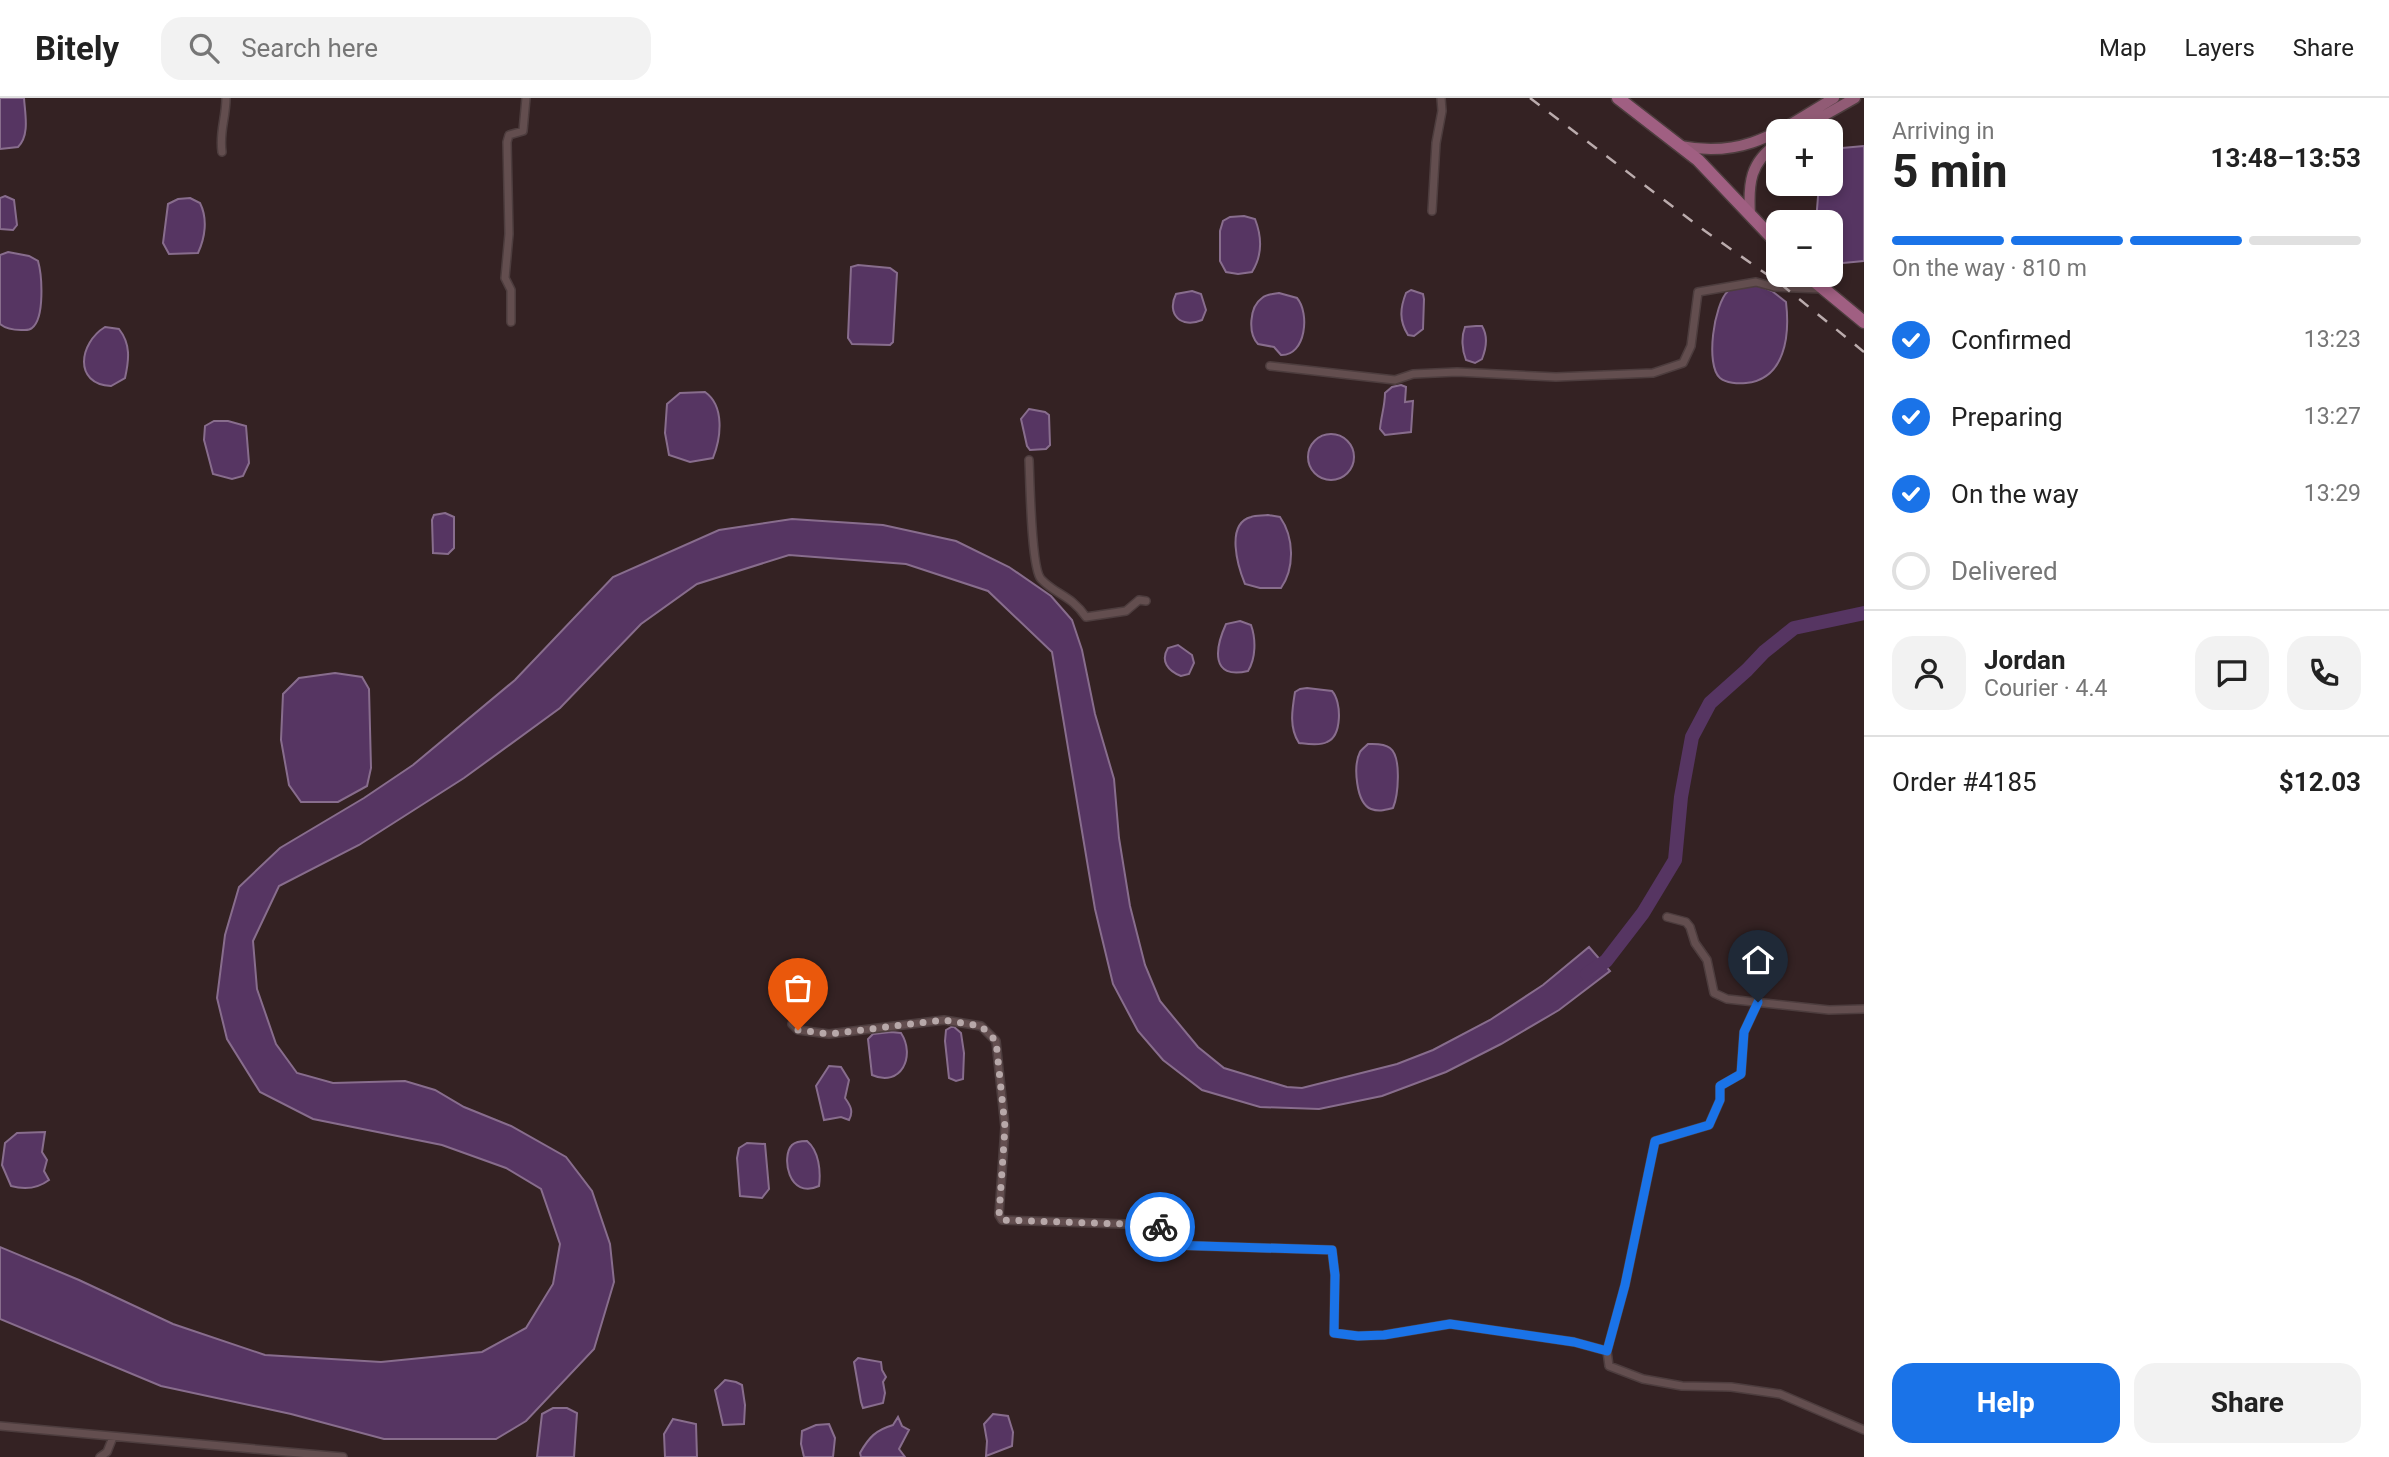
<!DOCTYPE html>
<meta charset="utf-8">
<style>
:root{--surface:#fff;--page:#f2f2f2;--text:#222;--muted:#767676;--line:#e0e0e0;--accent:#1a73e8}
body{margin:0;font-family:Roboto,sans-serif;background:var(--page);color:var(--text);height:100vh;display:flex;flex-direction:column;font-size:26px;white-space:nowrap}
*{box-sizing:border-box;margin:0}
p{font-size:23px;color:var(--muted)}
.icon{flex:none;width:38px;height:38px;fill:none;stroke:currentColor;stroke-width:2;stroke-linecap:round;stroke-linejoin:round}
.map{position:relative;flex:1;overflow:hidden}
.panel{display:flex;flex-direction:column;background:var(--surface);width:525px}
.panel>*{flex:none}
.tools{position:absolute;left:1766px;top:21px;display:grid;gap:14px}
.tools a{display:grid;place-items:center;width:77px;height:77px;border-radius:14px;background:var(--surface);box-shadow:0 4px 10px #0003;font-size:35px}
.pin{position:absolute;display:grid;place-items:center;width:60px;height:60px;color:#fff;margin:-72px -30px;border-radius:50% 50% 50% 0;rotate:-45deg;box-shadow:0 0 7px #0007}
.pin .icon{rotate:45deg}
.courier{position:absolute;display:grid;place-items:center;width:70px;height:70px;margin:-35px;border:5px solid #1a73e8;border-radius:50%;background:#fff;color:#222;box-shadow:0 2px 9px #0007}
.summary em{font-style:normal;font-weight:700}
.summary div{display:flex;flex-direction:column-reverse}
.summary{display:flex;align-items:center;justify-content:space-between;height:119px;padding:0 28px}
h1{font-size:46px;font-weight:700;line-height:52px}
.bar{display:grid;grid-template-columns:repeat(4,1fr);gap:10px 7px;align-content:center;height:84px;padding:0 28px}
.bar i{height:9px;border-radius:5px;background:var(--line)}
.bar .selected{background:var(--accent)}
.bar p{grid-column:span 4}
.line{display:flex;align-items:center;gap:18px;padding:0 28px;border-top:2px solid var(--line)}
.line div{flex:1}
.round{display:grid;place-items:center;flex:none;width:74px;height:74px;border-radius:21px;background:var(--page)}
ol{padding:0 28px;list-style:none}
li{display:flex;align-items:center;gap:21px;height:77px}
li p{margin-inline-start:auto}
li .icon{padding:7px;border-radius:50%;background:var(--accent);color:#fff;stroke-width:4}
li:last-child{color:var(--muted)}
li i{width:38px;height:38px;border:4px solid var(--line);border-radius:50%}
.button{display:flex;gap:14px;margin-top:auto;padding:14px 28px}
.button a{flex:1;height:80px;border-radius:21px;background:var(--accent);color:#fff;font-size:28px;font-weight:700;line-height:80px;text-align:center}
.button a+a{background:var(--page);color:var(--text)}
header{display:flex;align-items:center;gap:42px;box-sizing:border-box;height:98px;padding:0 35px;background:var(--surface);border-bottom:2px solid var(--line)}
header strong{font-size:33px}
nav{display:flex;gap:38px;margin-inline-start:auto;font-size:24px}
.search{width:490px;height:63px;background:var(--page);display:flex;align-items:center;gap:18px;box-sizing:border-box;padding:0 24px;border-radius:21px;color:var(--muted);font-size:26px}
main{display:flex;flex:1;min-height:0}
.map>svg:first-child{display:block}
</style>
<header>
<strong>Bitely</strong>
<div class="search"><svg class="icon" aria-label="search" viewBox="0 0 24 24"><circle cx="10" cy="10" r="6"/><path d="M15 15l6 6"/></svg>Search here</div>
<nav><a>Map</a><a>Layers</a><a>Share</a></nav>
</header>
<main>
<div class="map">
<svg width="1864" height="1359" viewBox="0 0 1864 1359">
<rect width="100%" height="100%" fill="#342223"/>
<!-- water -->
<path fill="#563562" stroke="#886d8d" stroke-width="2" d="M 0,0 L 24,0 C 25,16 30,37 18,49 L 0,51 Z
M 1864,48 L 1864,163 L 1843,165 L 1831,162 L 1830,124 L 1816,124 L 1819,86 L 1830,86 L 1831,55 L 1842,50 Z
M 5,98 L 14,102 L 17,127 L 13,132 L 0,131 L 0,100 Z
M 190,100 L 200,105 C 208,121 205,140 198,155 L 169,156 L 163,145 L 168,106 L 178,101 Z
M 1244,118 L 1255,121 C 1262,139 1262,158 1252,174 L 1238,176 L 1226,174 L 1220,163 L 1220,133 L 1223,123 L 1230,119 Z
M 8,154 L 29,158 L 38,163 C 42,177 45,220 32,230 C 29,233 25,232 21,232 C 12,232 6,231 0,226 L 0,157 Z
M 858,167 L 890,170 L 897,175 L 893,244 L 890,247 L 852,246 L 848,240 L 851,169 Z
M 1753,185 L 1772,193 L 1786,204 C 1790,238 1785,281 1746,285 C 1738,286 1726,285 1720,280 C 1705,267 1714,206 1728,193 C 1735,186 1744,187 1753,185 Z
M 1411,192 L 1423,196 L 1424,201 L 1423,231 L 1414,238 L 1408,237 C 1399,223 1400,210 1406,195 Z
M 1192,193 L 1201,196 L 1206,212 L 1202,222 C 1181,231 1166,216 1176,196 Z
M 1279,195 L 1297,200 C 1310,215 1306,258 1281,257 L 1274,249 L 1258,246 C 1248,236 1249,209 1262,200 C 1267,196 1273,196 1279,195 Z
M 1476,228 L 1482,228 C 1488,238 1486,251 1482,261 L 1475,265 L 1466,262 C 1462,252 1461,239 1465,229 Z
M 105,229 L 119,231 C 131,246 129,262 125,280 L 111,288 C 73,286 79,245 105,229 Z
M 1401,287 L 1406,289 L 1405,304 L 1413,303 L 1411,334 L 1385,337 L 1380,331 C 1381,318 1385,308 1385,295 L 1392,289 Z
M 705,294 C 725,308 721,340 713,360 L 690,364 L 669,357 L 665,335 L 667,306 L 680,295 Z
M 1029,311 L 1045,314 L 1049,317 L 1050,347 L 1046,351 L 1030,352 L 1027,348 L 1021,321 Z
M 214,323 L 228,323 L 246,328 L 249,365 L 243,378 L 232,381 L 213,376 L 204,342 L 205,328 Z
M1308 359a23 23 0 1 1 46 0a23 23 0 1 1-46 0Z
M 445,415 L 454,419 L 454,450 L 448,456 L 433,455 L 432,422 L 434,417 Z
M 1268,417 L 1280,419 C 1294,439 1295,470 1281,490 L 1260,490 L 1245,486 C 1238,469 1225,426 1251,419 C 1256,417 1263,418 1268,417 Z
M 792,421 L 883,427 L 956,443 L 1009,469 L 1051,498 L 1072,522 L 1082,552 L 1095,616 L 1114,681 L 1119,740 L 1130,808 L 1145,867 L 1160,903 L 1198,949 L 1224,970 L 1287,989 L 1302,990 L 1397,966 L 1433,952 L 1490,922 L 1543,887 L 1589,849 L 1610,873 L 1559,912 L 1501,946 L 1446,974 L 1382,998 L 1319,1011 L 1260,1009 L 1202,992 L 1163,962 L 1138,933 L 1113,886 L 1095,811 L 1052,554 L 988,493 L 906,466 L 789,457 L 697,486 L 641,526 L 560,610 L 464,680 L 359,747 L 279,788 L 253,843 L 257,891 L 276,946 L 297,975 L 333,985 L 405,983 L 435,992 L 464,1009 L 511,1028 L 566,1059 L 592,1093 L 610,1146 L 614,1184 L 594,1251 L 526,1323 L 496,1341 L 384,1341 L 291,1316 L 161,1288 L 0,1221 L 0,1149 L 79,1182 L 173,1226 L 265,1257 L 381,1264 L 482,1254 L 526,1230 L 553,1186 L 560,1146 L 541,1091 L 506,1070 L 442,1047 L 313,1021 L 260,994 L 227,941 L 217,900 L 225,837 L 239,789 L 280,750 L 364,700 L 413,667 L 515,582 L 613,479 L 719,432 Z
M 1240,523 L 1251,527 C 1256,541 1256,560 1248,573 C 1210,582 1215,550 1226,526 Z
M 1178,547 L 1192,557 L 1194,565 L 1189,576 L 1181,578 C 1168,573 1160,563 1168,550 Z
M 335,575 L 362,579 L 369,591 L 371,670 L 367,688 L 338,704 L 301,704 L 289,687 L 281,642 L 283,596 L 299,580 Z
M 1307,590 L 1332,593 C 1342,604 1342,638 1327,644 C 1320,648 1308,646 1299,645 C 1289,630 1292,612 1295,594 L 1300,591 Z
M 1368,646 C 1374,646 1384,645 1390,650 C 1402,659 1398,698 1393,710 C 1385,712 1379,714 1371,711 C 1356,705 1353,668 1360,654 C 1361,652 1366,648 1368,646 Z
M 953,928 L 961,935 L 964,955 L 963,981 L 956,983 L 949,980 L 945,943 L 946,932 Z
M 891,934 L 901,935 C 916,958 901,990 872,977 L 868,941 L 873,936 Z
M 829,968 L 841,969 L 849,982 L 845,1000 C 850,1007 854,1013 849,1022 L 841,1019 L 824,1022 L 816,988 Z
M 45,1034 L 42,1054 L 47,1062 L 44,1073 L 49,1082 C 37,1091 25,1092 11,1088 L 2,1067 L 5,1045 L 17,1035 Z
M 807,1043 C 819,1053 821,1073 819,1088 C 788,1102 781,1058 792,1047 C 796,1043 802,1043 807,1043 Z
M 747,1045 L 765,1046 L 769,1091 L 762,1100 L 740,1098 L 737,1060 L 739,1050 Z
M 858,1260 L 881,1264 L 882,1272 L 886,1279 L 883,1284 L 885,1295 L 883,1305 L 863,1310 L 861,1304 L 854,1264 Z
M 725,1282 L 736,1284 L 742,1287 L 745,1307 L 744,1326 L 723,1327 L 715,1292 Z
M 553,1310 L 567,1310 L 577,1315 L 574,1359 L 537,1359 L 542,1316 Z
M 993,1316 L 1008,1318 L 1013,1334 L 1012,1348 L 986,1358 L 987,1343 L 984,1326 Z
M 898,1319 L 902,1328 L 909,1332 L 899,1351 L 905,1359 L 861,1359 L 860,1355 C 869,1339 876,1332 893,1327 Z
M 673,1321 L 696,1326 L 697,1359 L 665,1359 L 664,1336 Z
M 829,1326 L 835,1340 L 833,1359 L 804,1359 L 801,1346 L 802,1333 L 816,1327 Z"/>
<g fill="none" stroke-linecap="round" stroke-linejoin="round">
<!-- river -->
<path stroke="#563562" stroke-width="14" d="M 1587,876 L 1606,863 L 1643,815 L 1675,762 L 1681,699 L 1692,639 L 1710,605 L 1747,572 L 1764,554 L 1794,530 L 1864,515"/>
<!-- minor casing -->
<g stroke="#4d3d3e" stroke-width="10">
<path id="minor" d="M 222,54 C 219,34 226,20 226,0
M 1432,113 L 1436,45 L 1442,13 L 1441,0
M 511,224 L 511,192 L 505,180 L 509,136 L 507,44 L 509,37 L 523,33 L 526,0
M 1270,268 L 1395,282 L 1413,276 L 1457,274 L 1556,279 L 1653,275 L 1683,265 L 1691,248 L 1698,194 L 1756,184 L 1774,189 L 1821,191
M 1029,362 C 1030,381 1031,470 1041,481 C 1056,497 1071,497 1086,519 L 1126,513 L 1139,502 L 1146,503
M 1667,819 L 1686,824 L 1690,829 L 1695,845 L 1707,862 L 1714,895 L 1727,901 L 1829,912 L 1864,911
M 1758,904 L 1744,934 L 1741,976 L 1720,988 L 1720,1002 L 1709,1027 L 1655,1043 L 1625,1187 L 1607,1253 L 1609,1268 L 1643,1281 L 1682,1288 L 1731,1289 L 1780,1296 L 1864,1332
M 792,926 L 798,932 L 829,936 L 944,922 L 981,928 L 996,943 L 1005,1029 L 999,1117 L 1002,1122 L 1155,1127 L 1164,1130 L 1170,1147 L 1332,1152 L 1335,1177 L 1334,1235 L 1358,1238 L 1384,1237 L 1450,1226 L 1574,1244 L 1607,1253
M 0,1328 L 343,1359
M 100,1359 L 107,1354 L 113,1339"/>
</g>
<!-- primary casing -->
<g stroke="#4d3d3e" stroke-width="13">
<path id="primary" d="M 1797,33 L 1855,0
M 1680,48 C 1747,61 1780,32 1834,0
M 1750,117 C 1748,85 1750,64 1778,45"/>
</g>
<!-- trunk casing -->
<g stroke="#4d3d3e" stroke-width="15">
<path id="trunk" d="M 1618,0 L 1698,62 L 1778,146
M 1807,177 L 1864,224"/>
</g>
<!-- minor -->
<use href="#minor" stroke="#634e4f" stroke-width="7"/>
<!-- primary -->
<use href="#primary" stroke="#915b75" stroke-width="10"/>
<!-- trunk -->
<use href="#trunk" stroke="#a05f82" stroke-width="12"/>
<!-- rail -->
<path stroke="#bbacad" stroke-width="2.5" stroke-dasharray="12 12" stroke-linecap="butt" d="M 1530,0 L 1705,133 L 1782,187 L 1864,254"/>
</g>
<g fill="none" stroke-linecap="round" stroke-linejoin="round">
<!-- done -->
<path stroke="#b7a8a9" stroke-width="7" stroke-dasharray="0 12.6" d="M 798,932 L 829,936 L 944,922 L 981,928 L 996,943 L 1005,1029 L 999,1117 L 1002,1122 L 1154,1127 L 1160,1129"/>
<!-- route -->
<path stroke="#1a73e8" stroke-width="9" d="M 1160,1129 L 1164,1130 L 1170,1147 L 1332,1152 L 1335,1177 L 1334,1235 L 1358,1238 L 1384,1237 L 1450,1226 L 1574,1244 L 1607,1253 L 1625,1187 L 1655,1043 L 1709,1027 L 1720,1002 L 1720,988 L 1741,976 L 1744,934 L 1758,904"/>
</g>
</svg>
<div class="tools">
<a>+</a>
<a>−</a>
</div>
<div class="pin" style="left:798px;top:932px;background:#ea580c"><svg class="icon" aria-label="bag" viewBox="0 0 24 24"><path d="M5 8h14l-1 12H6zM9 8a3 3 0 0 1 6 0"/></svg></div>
<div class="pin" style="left:1758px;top:904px;background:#1f2937"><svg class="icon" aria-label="home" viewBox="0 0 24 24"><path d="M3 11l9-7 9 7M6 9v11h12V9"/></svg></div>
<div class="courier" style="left:1160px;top:1129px"><svg class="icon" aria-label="bike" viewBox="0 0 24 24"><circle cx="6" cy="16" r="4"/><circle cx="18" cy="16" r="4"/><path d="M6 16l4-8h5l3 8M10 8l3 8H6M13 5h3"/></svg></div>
</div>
<section class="panel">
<div class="summary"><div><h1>5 min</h1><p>Arriving in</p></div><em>13:48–13:53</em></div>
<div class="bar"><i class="selected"></i><i class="selected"></i><i class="selected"></i><i></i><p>On the way · 810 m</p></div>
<ol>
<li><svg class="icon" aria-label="check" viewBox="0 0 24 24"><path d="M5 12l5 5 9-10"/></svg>Confirmed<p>13:23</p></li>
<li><svg class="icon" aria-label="check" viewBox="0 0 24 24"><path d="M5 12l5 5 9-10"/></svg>Preparing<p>13:27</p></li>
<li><svg class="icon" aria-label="check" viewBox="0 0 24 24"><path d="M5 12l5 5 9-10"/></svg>On the way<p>13:29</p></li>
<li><i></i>Delivered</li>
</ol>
<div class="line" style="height:126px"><a class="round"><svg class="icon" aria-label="person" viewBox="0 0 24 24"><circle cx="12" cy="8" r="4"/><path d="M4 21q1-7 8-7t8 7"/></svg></a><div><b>Jordan</b><p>Courier · 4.4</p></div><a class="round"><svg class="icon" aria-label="chat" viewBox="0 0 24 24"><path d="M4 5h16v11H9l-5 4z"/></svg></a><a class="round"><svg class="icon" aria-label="phone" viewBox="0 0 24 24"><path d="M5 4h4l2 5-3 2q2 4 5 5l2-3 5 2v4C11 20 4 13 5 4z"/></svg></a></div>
<div class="line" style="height:91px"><div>Order #4185</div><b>$12.03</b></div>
<div class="button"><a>Help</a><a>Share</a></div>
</section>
</main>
